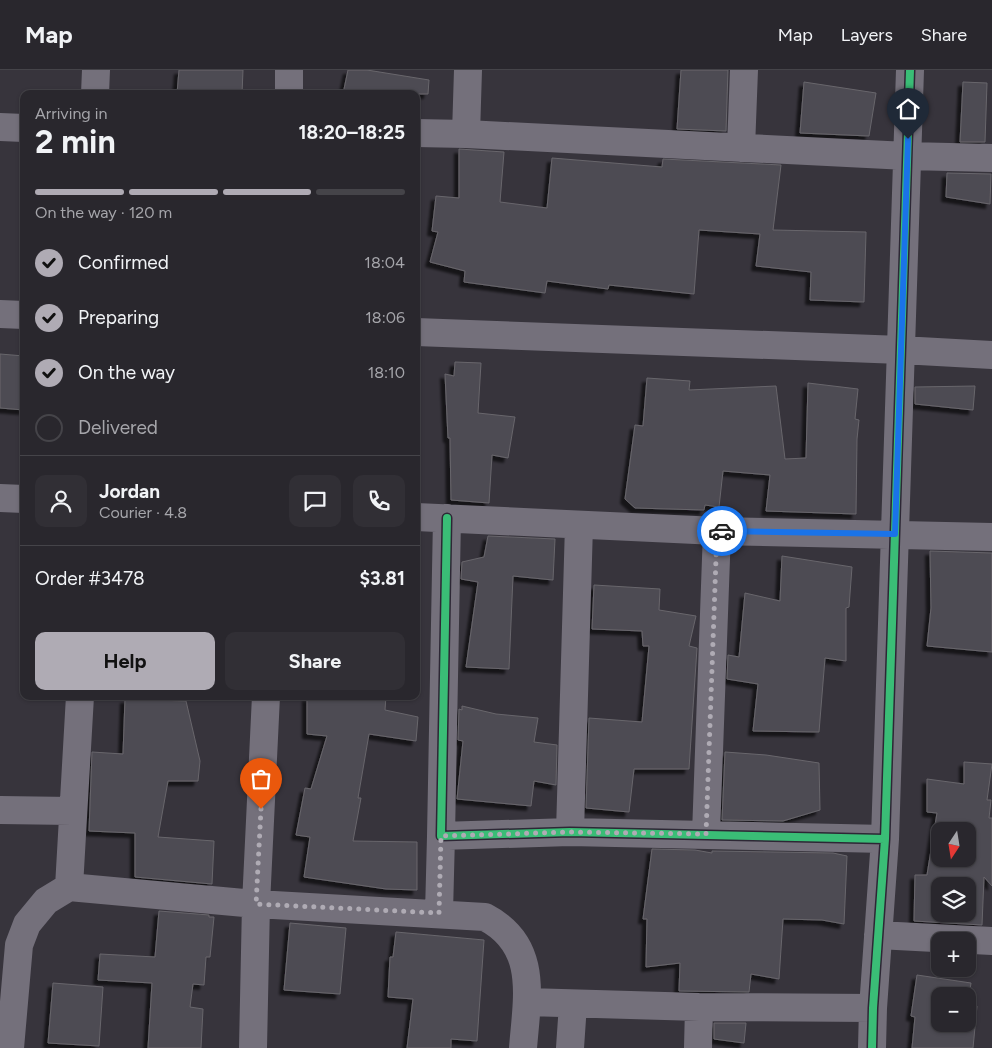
<!DOCTYPE html>
<meta charset="utf-8">
<style>
:root{--surface:#29272d;--page:#312f35;--text:#f1f3f6;--muted:#a5a5aa;--line:#454449;--accent:#afabb4}
body{margin:0;font-family:Figtree,sans-serif;background:var(--page);color:var(--text);height:100vh;display:flex;flex-direction:column;font-size:19px;white-space:nowrap}
*{box-sizing:border-box;margin:0}
p{font-size:16px;color:var(--muted)}
.icon{flex:none;width:28px;height:28px;fill:none;stroke:currentColor;stroke-width:2;stroke-linecap:round;stroke-linejoin:round}
.map{position:relative;flex:1;overflow:hidden}
.details{position:absolute;left:20px;top:20px;width:400px;height:610px;display:flex;flex-direction:column;background:var(--surface);border-radius:10px;box-shadow:0 1px 4px #0004,0 0 0 1px var(--line)}
.details>*{flex:none}
.needle{width:32px;rotate:192deg}
.controls{position:absolute;left:931px;top:752px;display:grid;gap:10px}
.controls a{display:grid;place-items:center;width:45px;height:45px;border-radius:10px;background:var(--surface);box-shadow:0 1px 4px #0004,0 0 0 1px var(--line);font-size:25px}
.pin{position:absolute;display:grid;place-items:center;width:42px;height:42px;color:#fff;margin:-51px -21px;border-radius:50% 50% 50% 0;rotate:-45deg;box-shadow:0 0 5px #0007}
.pin .icon{rotate:45deg}
.courier{position:absolute;display:grid;place-items:center;width:50px;height:50px;margin:-25px;border:4px solid #1a73e8;border-radius:50%;background:#fff;color:#222;box-shadow:0 1px 6px #0007}
.head em{font-style:normal;font-weight:700}
.head div{display:flex;flex-direction:column-reverse}
.head{display:flex;align-items:center;justify-content:space-between;height:85px;padding:0 15px}
h1{font-size:32px;font-weight:700;line-height:38px}
.bar{display:grid;grid-template-columns:repeat(4,1fr);gap:8px 5px;align-content:center;height:60px;padding:0 15px}
.bar i{height:6px;border-radius:4px;background:var(--line)}
.bar .current{background:var(--accent)}
.bar p{grid-column:span 4}
.line{display:flex;align-items:center;gap:12px;padding:0 15px;border-top:1px solid var(--line)}
.line div{flex:1}
.round{display:grid;place-items:center;flex:none;width:52px;height:52px;border-radius:10px;background:var(--page)}
ol{padding:0 15px;list-style:none}
li{display:flex;align-items:center;gap:15px;height:55px}
li p{margin-inline-start:auto}
li .icon{padding:5px;border-radius:50%;background:var(--accent);color:#111;stroke-width:4}
li:last-child{color:var(--muted)}
li i{width:28px;height:28px;border:2px solid var(--line);border-radius:50%}
.action{display:flex;gap:10px;margin-top:auto;padding:10px 15px}
.action a{flex:1;height:58px;border-radius:10px;background:var(--accent);color:#111;font-size:20px;font-weight:700;line-height:58px;text-align:center}
.action a+a{background:var(--page);color:var(--text)}
header{display:flex;align-items:center;gap:30px;box-sizing:border-box;height:70px;padding:0 25px;background:var(--surface);border-bottom:1px solid var(--line)}
header strong{font-size:24px}
nav{display:flex;gap:28px;margin-inline-start:auto;font-size:18px}
.map>svg:first-child{display:block}
</style>
<header>
<strong>Map</strong>
<nav><a>Map</a><a>Layers</a><a>Share</a></nav>
</header>
<div class="map">
<svg width="992" height="978" viewBox="0 0 992 978">
<defs>
<filter id="shadow"><feDropShadow dx="-4.5" dy="4.5" stdDeviation="1" flood-color="#0009"/></filter>
</defs>
<rect width="100%" height="100%" fill="#37343c"/>
<!-- building -->
<path fill="#4e4b52" stroke="#68666c" fill-rule="evenodd" filter="url(#shadow)" d="M 179,0 L 243,0 L 242,24 L 177,24 Z
M 348,0 L 367,0 L 429,10 L 428,24 L 343,24 Z
M 681,0 L 728,0 L 726,61 L 677,59 Z
M 804,12 L 876,23 L 869,66 L 800,63 Z
M 963,12 L 987,13 L 985,72 L 960,72 Z
M 459,79 L 504,82 L 500,132 L 547,138 L 552,88 L 662,97 L 663,89 L 781,95 L 773,160 L 866,162 L 864,232 L 810,230 L 811,202 L 756,196 L 760,164 L 699,160 L 694,224 L 609,215 L 608,219 L 547,211 L 545,223 L 464,212 L 465,201 L 430,192 L 438,162 L 432,161 L 436,126 L 459,128 Z
M 947,103 L 991,104 L 990,134 L 946,127 Z
M 0,284 L 24,286 L 24,340 L 0,338 Z
M 455,292 L 481,293 L 478,343 L 515,347 L 508,388 L 492,385 L 489,433 L 451,430 L 450,368 L 448,368 L 445,304 L 454,306 Z
M 647,308 L 690,311 L 689,320 L 776,316 L 785,389 L 806,388 L 808,313 L 858,319 L 855,349 L 859,350 L 857,369 L 856,444 L 766,441 L 770,405 L 723,401 L 719,437 L 705,435 L 704,440 L 635,438 L 625,429 L 635,355 L 643,356 Z
M 975,316 L 973,340 L 915,334 L 915,317 Z
M 488,466 L 555,469 L 553,510 L 513,506 L 509,599 L 466,597 L 478,512 L 461,509 L 462,492 L 484,487 Z
M 930,481 L 992,483 L 992,582 L 927,576 L 931,538 Z
M 782,486 L 852,497 L 849,537 L 846,538 L 846,591 L 825,588 L 819,662 L 753,661 L 758,614 L 727,609 L 728,585 L 739,587 L 745,523 L 780,531 Z
M 594,515 L 660,519 L 659,540 L 696,546 L 689,576 L 697,578 L 689,699 L 634,699 L 629,742 L 586,738 L 589,648 L 642,652 L 649,576 L 643,576 L 642,561 L 592,559 Z
M 336,626 L 386,626 L 385,640 L 418,647 L 416,671 L 369,664 L 358,728 L 361,728 L 353,771 L 417,772 L 417,820 L 386,819 L 304,807 L 310,767 L 296,765 L 305,718 L 311,719 L 327,666 L 307,664 L 307,627 L 336,630 Z
M 125,629 L 186,631 L 200,691 L 198,711 L 168,711 L 158,767 L 214,771 L 212,814 L 135,807 L 135,763 L 89,761 L 92,682 L 123,684 Z
M 462,636 L 496,644 L 538,648 L 534,672 L 557,675 L 556,715 L 534,711 L 531,736 L 457,729 L 463,671 L 458,670 L 459,639 L 462,640 Z
M 725,682 L 766,685 L 819,693 L 820,740 L 783,751 L 722,750 Z
M 964,692 L 992,694 L 987,730 L 991,730 L 989,748 L 992,748 L 992,816 L 984,807 L 982,855 L 914,851 L 915,805 L 927,805 L 937,743 L 927,742 L 927,709 L 964,714 ZM 940,761 L 968,761 L 968,789 L 940,789 ZM 940,816 L 968,816 L 968,844 L 940,844 Z
M 652,779 L 695,780 L 712,783 L 712,781 L 833,783 L 847,786 L 844,854 L 822,850 L 783,849 L 779,909 L 751,904 L 749,922 L 679,921 L 680,893 L 646,897 L 647,849 L 643,849 Z
M 159,841 L 209,845 L 209,847 L 214,847 L 210,887 L 206,887 L 204,915 L 193,914 L 190,937 L 203,939 L 201,978 L 148,978 L 152,913 L 98,910 L 100,884 L 155,887 Z
M 290,853 L 346,858 L 340,924 L 284,920 Z
M 396,862 L 484,870 L 477,971 L 451,969 L 451,978 L 407,978 L 413,929 L 388,927 L 390,887 L 393,887 Z
M 917,905 L 971,913 L 968,934 L 977,936 L 973,978 L 912,978 L 915,947 L 911,946 ZM 940,926 L 968,926 L 968,954 L 940,954 Z
M 53,913 L 103,917 L 99,976 L 48,973 Z
M 714,953 L 746,953 L 744,973 L 714,969 Z"/>
<g fill="none" stroke-linecap="round" stroke-linejoin="round">
<!-- minor -->
<path stroke="#74707b" stroke-width="28" d="M 95,24 L 96,0
M 289,24 L 289,0
M 0,57 L 24,58
M 416,63 L 466,64 L 907,86 L 992,88
M 466,64 L 468,0
M 741,78 L 744,0
M 0,244 L 24,245
M 416,262 L 901,280 L 992,285
M 0,428 L 24,429
M 416,447 L 717,461 L 992,467
M 447,448 L 441,766 L 570,762 L 885,769
M 80,626 L 69,817 L 256,834 L 485,847 C 539,875 527,927 523,978
M 0,740 L 72,741
M 570,762 L 579,455
M 706,764 L 717,461
M 439,843 L 441,766
M 878,865 L 992,871
M 527,932 L 699,937 L 873,938
M 10,978 L 19,875 L 27,854 L 46,831 L 69,817
M 253,978 L 256,834 L 266,626
M 570,978 L 573,934
M 698,978 L 699,937
M 872,978 L 873,938 L 885,769 L 910,0"/>
<!-- cycleway casing -->
<g stroke="#2d2735" stroke-width="11">
<path id="cycleway" d="M 447,448 L 441,766 L 570,762 L 885,769
M 872,978 L 873,938 L 885,769 L 910,0"/>
</g>
<!-- cycleway -->
<use href="#cycleway" stroke="#3abd76" stroke-width="8"/>
</g>
<g fill="none" stroke-linecap="round" stroke-linejoin="round">
<!-- done -->
<path stroke="#afabb4" stroke-width="5" stroke-dasharray="0 9" d="M 261,739 L 256,834 L 439,843 L 441,766 L 570,762 L 706,764 L 717,461 L 722,461"/>
<!-- route -->
<path stroke="#1a73e8" stroke-width="6" d="M 722,461 L 895,464 L 908,69"/>
</g>
</svg>
<div class="controls">
<a><svg class="needle" viewBox="-14 -14 28 28"><path d="M0-13l5 13h-10z" fill="#e53935"/><path d="M0 13l5-13h-10z" fill="#a5a5aa"/></svg></a>
<a><svg class="icon" aria-label="layers" viewBox="0 0 24 24"><path d="M12 4l9 5-9 5-9-5zM3 14l9 5 9-5"/></svg></a>
<a>+</a>
<a>−</a>
</div>
<div class="pin" style="left:261px;top:739px;background:#ea580c"><svg class="icon" aria-label="bag" viewBox="0 0 24 24"><path d="M5 8h14l-1 12H6zM9 8a3 3 0 0 1 6 0"/></svg></div>
<div class="pin" style="left:908px;top:69px;background:#1f2937"><svg class="icon" aria-label="home" viewBox="0 0 24 24"><path d="M3 11l9-7 9 7M6 9v11h12V9"/></svg></div>
<div class="courier" style="left:722px;top:461px"><svg class="icon" aria-label="car" viewBox="0 0 24 24"><path d="M5 17H2v-5l4-1 3-4h7l3 4 3 1v5h-3M9 17h6M6 11h13"/><circle cx="7" cy="17" r="2"/><circle cx="17" cy="17" r="2"/></svg></div>
<section class="details">
<div class="head"><div><h1>2 min</h1><p>Arriving in</p></div><em>18:20–18:25</em></div>
<div class="bar"><i class="current"></i><i class="current"></i><i class="current"></i><i></i><p>On the way · 120 m</p></div>
<ol>
<li><svg class="icon" aria-label="check" viewBox="0 0 24 24"><path d="M5 12l5 5 9-10"/></svg>Confirmed<p>18:04</p></li>
<li><svg class="icon" aria-label="check" viewBox="0 0 24 24"><path d="M5 12l5 5 9-10"/></svg>Preparing<p>18:06</p></li>
<li><svg class="icon" aria-label="check" viewBox="0 0 24 24"><path d="M5 12l5 5 9-10"/></svg>On the way<p>18:10</p></li>
<li><i></i>Delivered</li>
</ol>
<div class="line" style="height:90px"><a class="round"><svg class="icon" aria-label="person" viewBox="0 0 24 24"><circle cx="12" cy="8" r="4"/><path d="M4 21q1-7 8-7t8 7"/></svg></a><div><b>Jordan</b><p>Courier · 4.8</p></div><a class="round"><svg class="icon" aria-label="chat" viewBox="0 0 24 24"><path d="M4 5h16v11H9l-5 4z"/></svg></a><a class="round"><svg class="icon" aria-label="phone" viewBox="0 0 24 24"><path d="M5 4h4l2 5-3 2q2 4 5 5l2-3 5 2v4C11 20 4 13 5 4z"/></svg></a></div>
<div class="line" style="height:65px"><div>Order #3478</div><b>$3.81</b></div>
<div class="action"><a>Help</a><a>Share</a></div>
</section>
</div>
